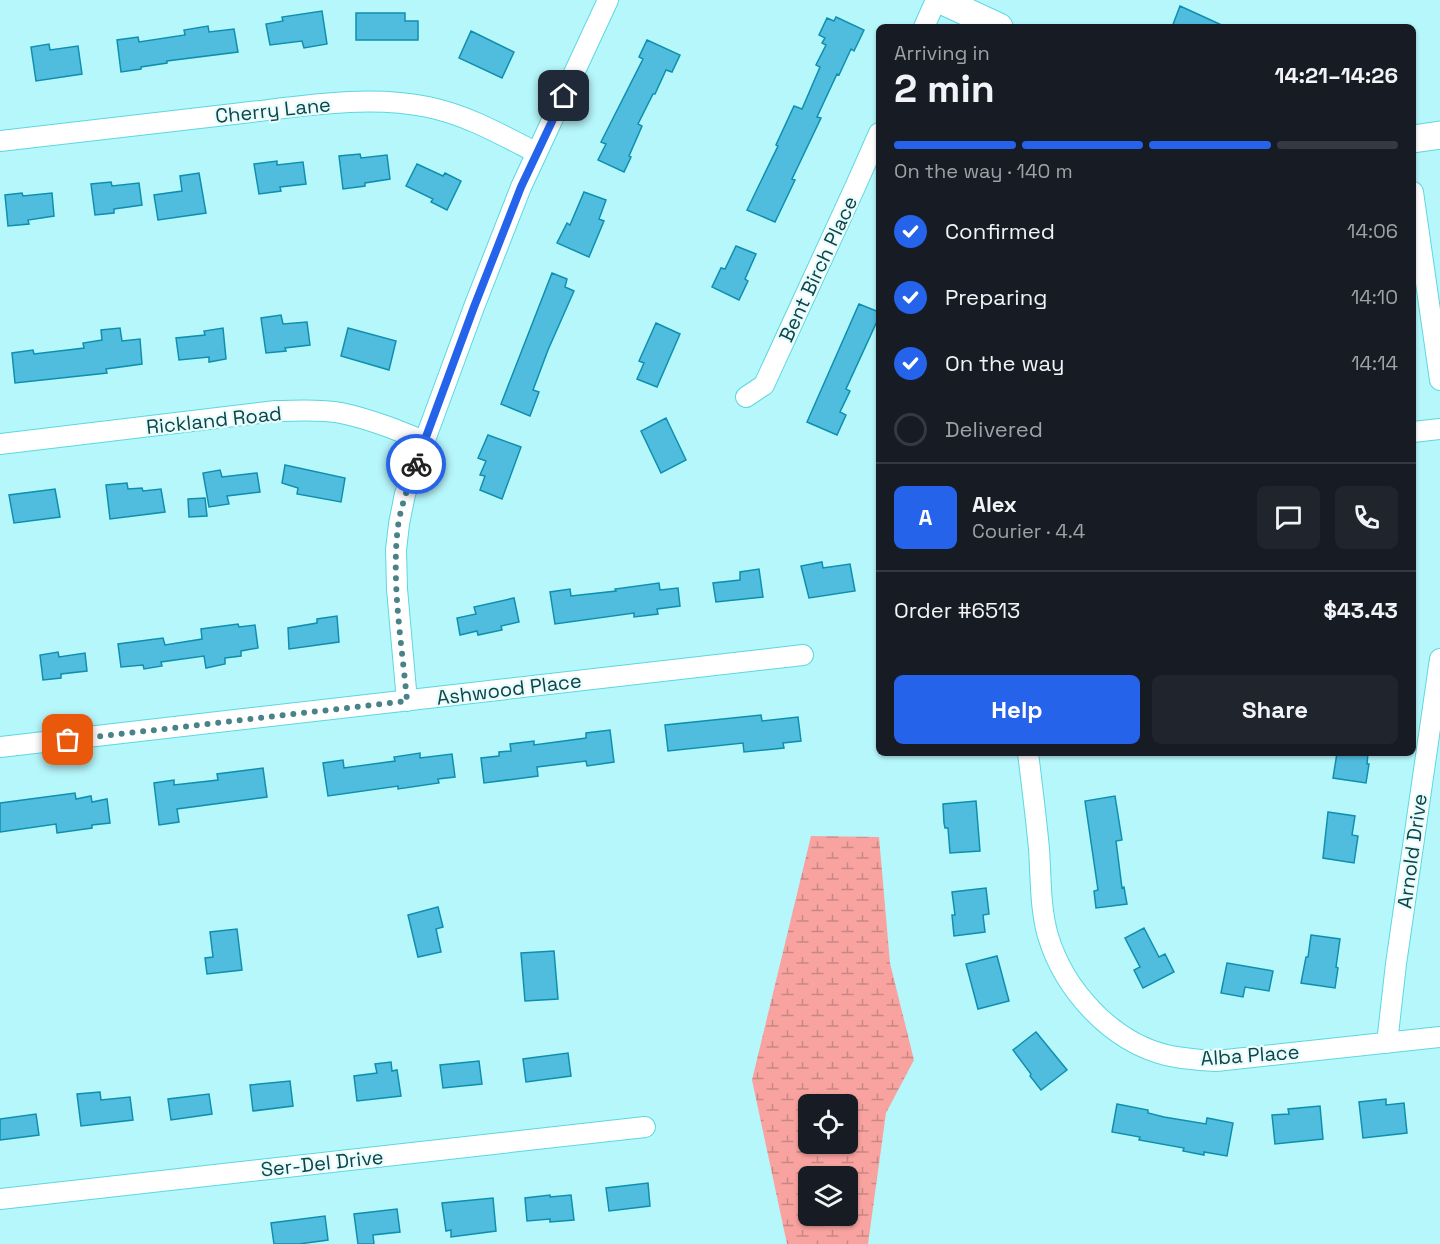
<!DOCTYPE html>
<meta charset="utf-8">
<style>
:root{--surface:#171b24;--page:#20242c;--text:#f1f3f6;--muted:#9ea1a6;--line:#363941;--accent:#2563eb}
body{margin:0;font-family:"Space Grotesk",sans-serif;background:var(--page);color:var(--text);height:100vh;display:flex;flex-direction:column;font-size:22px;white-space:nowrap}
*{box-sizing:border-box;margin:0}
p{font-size:20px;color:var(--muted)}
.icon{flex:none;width:33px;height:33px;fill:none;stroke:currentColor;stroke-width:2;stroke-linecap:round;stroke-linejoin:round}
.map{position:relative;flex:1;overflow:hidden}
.drawer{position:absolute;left:876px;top:24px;width:540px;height:732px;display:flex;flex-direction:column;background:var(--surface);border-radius:9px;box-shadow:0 2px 4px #0004}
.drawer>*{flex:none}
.fabs{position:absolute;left:798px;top:1094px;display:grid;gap:12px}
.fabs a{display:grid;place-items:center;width:60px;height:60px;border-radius:9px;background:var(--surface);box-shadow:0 2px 4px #0004;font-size:30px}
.pin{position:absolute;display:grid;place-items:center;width:51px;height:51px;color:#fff;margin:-26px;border-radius:12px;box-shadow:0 3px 9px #0006}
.courier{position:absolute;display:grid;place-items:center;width:60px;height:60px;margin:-30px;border:4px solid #2563eb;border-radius:50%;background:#fff;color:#222;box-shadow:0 2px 8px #0007}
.overview em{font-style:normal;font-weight:600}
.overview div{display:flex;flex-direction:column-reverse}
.overview{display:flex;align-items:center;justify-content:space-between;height:102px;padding:0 18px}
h1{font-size:39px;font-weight:600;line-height:45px}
.bar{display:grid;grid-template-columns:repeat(4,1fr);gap:9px 6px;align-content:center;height:72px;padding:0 18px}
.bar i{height:8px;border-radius:4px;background:var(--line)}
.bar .current{background:var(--accent)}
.bar p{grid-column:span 4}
.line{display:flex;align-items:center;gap:15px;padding:0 18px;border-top:2px solid var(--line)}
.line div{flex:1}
.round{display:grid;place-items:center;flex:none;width:63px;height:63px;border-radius:9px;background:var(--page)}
ol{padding:0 18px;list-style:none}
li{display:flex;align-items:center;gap:18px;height:66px}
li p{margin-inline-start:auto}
li .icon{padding:6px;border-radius:50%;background:var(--accent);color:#fff;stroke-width:4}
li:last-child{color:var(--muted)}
li i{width:33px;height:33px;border:3px solid var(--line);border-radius:50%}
.cta{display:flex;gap:12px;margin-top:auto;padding:12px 18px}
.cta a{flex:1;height:69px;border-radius:9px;background:var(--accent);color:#fff;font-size:24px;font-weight:600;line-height:69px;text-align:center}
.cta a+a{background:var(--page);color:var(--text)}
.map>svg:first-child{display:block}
</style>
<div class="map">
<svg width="1440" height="1244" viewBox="0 0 1440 1244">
<defs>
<pattern id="wetland-marsh" width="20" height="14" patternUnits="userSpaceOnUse" patternTransform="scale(1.5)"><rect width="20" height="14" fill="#f9a3a0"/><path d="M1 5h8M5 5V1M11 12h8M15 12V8" fill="none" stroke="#c88784"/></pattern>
</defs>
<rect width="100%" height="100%" fill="#b6f7fc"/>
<!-- wetland -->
<path fill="url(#wetland-marsh)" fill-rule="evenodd" d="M 811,836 L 879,837 L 890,963 L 914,1060 L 886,1113 L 868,1244 L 787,1244 L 752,1080 ZM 808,1104 L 848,1104 L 848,1143 L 808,1143 ZM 808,1176 L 848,1176 L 848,1215 L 808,1215 Z"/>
<!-- building -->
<path fill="#51bdde" stroke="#0f8faf" stroke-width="1.5" d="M 1180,6 L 1226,27 L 1172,27 Z
M 322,11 L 327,44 L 304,48 L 302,41 L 270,45 L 266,24 L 283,21 L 282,17 Z
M 356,13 L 405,13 L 405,21 L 418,21 L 418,40 L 356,40 Z
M 836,17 L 864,30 L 854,51 L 851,49 L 839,75 L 837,74 L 817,117 L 821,118 L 792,179 L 795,180 L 775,222 L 747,210 L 778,146 L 776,145 L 794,106 L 802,109 L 820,67 L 816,65 L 826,45 L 822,43 L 825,38 L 819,35 L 827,18 L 834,21 Z
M 208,26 L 209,32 L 234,29 L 238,52 L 167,61 L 167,63 L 141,67 L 141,69 L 121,72 L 117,40 L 138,37 L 139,42 L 185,35 L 184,30 Z
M 471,31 L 514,52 L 502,78 L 459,58 Z
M 647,40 L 680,55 L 672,72 L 666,70 L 655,94 L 653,94 L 638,124 L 642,126 L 629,156 L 631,157 L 624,172 L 598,160 L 606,144 L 601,142 L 643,59 L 639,57 Z
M 49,44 L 50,50 L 78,46 L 82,74 L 36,81 L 31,47 Z
M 360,154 L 361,158 L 387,155 L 390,179 L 365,183 L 365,186 L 343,189 L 339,156 Z
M 277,161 L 277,165 L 303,162 L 306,184 L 280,187 L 281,191 L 259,194 L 254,164 Z
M 417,164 L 443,176 L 445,173 L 461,181 L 447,210 L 431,202 L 433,199 L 406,186 Z
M 199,173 L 206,213 L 158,220 L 154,195 L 182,191 L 180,176 Z
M 111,182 L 112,186 L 139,183 L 142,205 L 114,209 L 114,213 L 95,215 L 91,184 Z
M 584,192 L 606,200 L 599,219 L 604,221 L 589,257 L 557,243 L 567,223 L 570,225 Z
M 22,193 L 23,196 L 52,193 L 54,216 L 28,220 L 29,224 L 8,226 L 5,195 Z
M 736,246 L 756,254 L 745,279 L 748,281 L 739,300 L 712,287 L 721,268 L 725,269 Z
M 552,273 L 567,279 L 565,287 L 574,291 L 548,350 L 533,390 L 539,392 L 530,416 L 501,404 Z
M 859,304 L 879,312 L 879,317 L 846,389 L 850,391 L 840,412 L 846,415 L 837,435 L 807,422 Z
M 281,315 L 283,324 L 307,322 L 310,345 L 285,348 L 286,351 L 266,353 L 261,318 Z
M 656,323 L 680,334 L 657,387 L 637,379 L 644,363 L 639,361 Z
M 120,328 L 122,341 L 140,339 L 142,364 L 106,369 L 107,373 L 15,383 L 12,353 L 33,350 L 34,354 L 84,348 L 83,343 L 102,340 L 101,330 Z
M 223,328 L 226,359 L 209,362 L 209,357 L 179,360 L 176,338 L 205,335 L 204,331 Z
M 348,328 L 396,341 L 389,370 L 341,356 Z
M 666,418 L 686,460 L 661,473 L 641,431 Z
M 488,435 L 521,447 L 502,499 L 480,490 L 485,476 L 480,475 L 486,461 L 478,458 Z
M 285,465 L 345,478 L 341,502 L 297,494 L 298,488 L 282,483 Z
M 220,470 L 222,477 L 257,473 L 260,492 L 227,496 L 229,504 L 209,507 L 203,473 Z
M 127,483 L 128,489 L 142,488 L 143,491 L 161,489 L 165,512 L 110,519 L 106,485 Z
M 55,489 L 60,517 L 14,523 L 9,495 Z
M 205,498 L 207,516 L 189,517 L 188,499 Z
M 822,562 L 823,568 L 850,564 L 855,591 L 809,598 L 801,566 Z
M 759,569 L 763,597 L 716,602 L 713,583 L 740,580 L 740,572 Z
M 659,583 L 660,590 L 678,588 L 680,606 L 657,609 L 658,614 L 634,617 L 634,613 L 555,624 L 550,592 L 570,589 L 571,596 L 616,591 L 615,589 Z
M 514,598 L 519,622 L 501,626 L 502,630 L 478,635 L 477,631 L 460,635 L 457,618 L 476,614 L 474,607 Z
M 337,616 L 339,642 L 289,649 L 288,628 L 317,623 L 317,619 Z
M 238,624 L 239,627 L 255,625 L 258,648 L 241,651 L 241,656 L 225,658 L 225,664 L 206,668 L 204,656 L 161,662 L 162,666 L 144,669 L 143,665 L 121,667 L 118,644 L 163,638 L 165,645 L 202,639 L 201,629 Z
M 58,652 L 59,657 L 85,653 L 87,671 L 61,674 L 61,678 L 43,680 L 40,655 Z
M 761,715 L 762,721 L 798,717 L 801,741 L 783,743 L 784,748 L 744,752 L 743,743 L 668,751 L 665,725 Z
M 610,730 L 614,762 L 587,766 L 586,761 L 537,767 L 538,776 L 484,783 L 481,758 L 499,756 L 499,752 L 511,751 L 510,744 L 534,741 L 534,745 L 586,738 L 586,733 Z
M 420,753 L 420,758 L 452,754 L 455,777 L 438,779 L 439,783 L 398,789 L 398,786 L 328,796 L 323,763 L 343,760 L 344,768 L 395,761 L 394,757 Z
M 1337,753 L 1368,753 L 1367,764 L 1369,764 L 1366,783 L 1333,778 Z
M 263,768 L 267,797 L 177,809 L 179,822 L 159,825 L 154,783 L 174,780 L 174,785 L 218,780 L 217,774 Z
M 75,793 L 76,799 L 91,796 L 92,802 L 107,799 L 110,823 L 92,825 L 92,828 L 57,833 L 56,824 L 0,832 L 0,803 Z
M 1115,796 L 1122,840 L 1116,841 L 1122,888 L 1124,887 L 1127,904 L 1096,908 L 1094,891 L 1098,890 L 1085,801 Z
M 976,801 L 980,851 L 950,853 L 948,828 L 945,828 L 944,823 L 943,804 Z
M 1328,812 L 1355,816 L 1352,835 L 1358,836 L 1354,863 L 1323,858 Z
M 986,888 L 989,914 L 983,915 L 985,932 L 954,936 L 952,915 L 955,915 L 952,892 Z
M 438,907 L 443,927 L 436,929 L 441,952 L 418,957 L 408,915 Z
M 1144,928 L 1159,957 L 1165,954 L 1174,972 L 1143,988 L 1134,970 L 1140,967 L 1125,938 Z
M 237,929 L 242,970 L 207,974 L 205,958 L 213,957 L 210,932 Z
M 1311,935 L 1340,939 L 1336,967 L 1338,968 L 1335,988 L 1301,983 L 1306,957 L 1308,957 Z
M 554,951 L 558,999 L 525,1001 L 521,953 Z
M 997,956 L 1009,1001 L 978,1009 L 966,964 Z
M 1227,963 L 1273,971 L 1269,991 L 1245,987 L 1243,997 L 1221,993 Z
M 1036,1032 L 1067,1070 L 1041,1090 L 1030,1076 L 1031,1074 L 1013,1050 Z
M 568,1053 L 571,1076 L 526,1082 L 523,1059 Z
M 479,1061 L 482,1084 L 443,1088 L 440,1065 Z
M 391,1062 L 392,1071 L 397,1070 L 401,1096 L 357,1101 L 354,1076 L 377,1073 L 375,1064 Z
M 290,1081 L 293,1106 L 253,1111 L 250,1085 Z
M 100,1092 L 101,1100 L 130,1097 L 133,1120 L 81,1126 L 77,1094 Z
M 209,1094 L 212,1114 L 171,1120 L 168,1099 Z
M 1386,1099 L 1386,1105 L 1404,1103 L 1407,1133 L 1363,1138 L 1359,1102 Z
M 1117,1104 L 1148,1110 L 1148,1113 L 1164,1117 L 1206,1124 L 1207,1118 L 1233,1123 L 1227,1156 L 1204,1152 L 1204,1155 L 1183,1151 L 1184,1148 L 1139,1140 L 1140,1137 L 1112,1132 Z
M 1320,1106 L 1323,1139 L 1275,1144 L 1272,1115 L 1289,1114 L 1288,1109 Z
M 36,1114 L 39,1135 L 0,1140 L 0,1119 Z
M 648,1183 L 650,1206 L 609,1211 L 606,1188 Z
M 550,1195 L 550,1197 L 571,1195 L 574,1220 L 550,1222 L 550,1219 L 527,1221 L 525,1198 Z
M 493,1198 L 496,1231 L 451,1237 L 451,1230 L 446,1231 L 442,1203 Z
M 397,1209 L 400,1232 L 373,1235 L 374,1244 L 358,1244 L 354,1214 Z
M 325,1216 L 328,1240 L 299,1244 L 274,1244 L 271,1223 Z"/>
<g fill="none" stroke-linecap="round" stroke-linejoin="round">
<!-- street casing -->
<g stroke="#5dd7df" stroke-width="22">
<path id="street" d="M 924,27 L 936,0
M 0,141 C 78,132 156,123 234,114 C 298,107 365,94 428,107 C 467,115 502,135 537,153
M 1413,192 L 1440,380
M 746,397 L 764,385 L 856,185 L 879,133
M 1413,432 L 1440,429
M 0,444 L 276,411 C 297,411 319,409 341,413 C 370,419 397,430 424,441
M 407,701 L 397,589 L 396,550 L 399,524 L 405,494 L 474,307 L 521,187 L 608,0
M 0,747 L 803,655
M 1028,753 C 1032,785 1036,817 1039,849 C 1041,877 1040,908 1048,936 C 1064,989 1110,1041 1166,1055 C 1183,1059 1199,1060 1216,1061 L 1440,1037
M 1387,1043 L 1396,964 L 1440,659
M 0,1199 L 645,1127"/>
</g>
<!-- secondary casing -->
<g stroke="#5dd7df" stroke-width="29">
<path id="secondary" d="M 941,0 L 999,27
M 1413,139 L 1440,135"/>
</g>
<!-- street -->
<use href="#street" stroke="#fff" stroke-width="20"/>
<!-- secondary -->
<use href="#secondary" stroke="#fff" stroke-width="27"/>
</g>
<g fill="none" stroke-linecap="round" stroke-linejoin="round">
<!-- done -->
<path stroke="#498387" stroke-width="6" stroke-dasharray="0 10.8" d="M 68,740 L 407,701 C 402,645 391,582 398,526 C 401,505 409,485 416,464"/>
<!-- route -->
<path stroke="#2563eb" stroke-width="8" d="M 416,464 L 474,307 L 521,187 L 564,96"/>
</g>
<g text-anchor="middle" stroke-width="4.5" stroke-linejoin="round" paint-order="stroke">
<!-- street labels -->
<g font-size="20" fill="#0e4548" stroke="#e7fcfd">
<text transform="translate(273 110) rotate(-6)" y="7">Cherry Lane</text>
<text transform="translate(818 269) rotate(-65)" y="7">Bent Birch Place</text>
<text transform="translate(214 420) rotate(-6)" y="7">Rickland Road</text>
<text transform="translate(509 689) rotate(-7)" y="7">Ashwood Place</text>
<text transform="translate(1412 851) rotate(-82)" y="7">Arnold Drive</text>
<text transform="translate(1250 1055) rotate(-4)" y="7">Alba Place</text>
<text transform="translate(322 1163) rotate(-6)" y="7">Ser-Del Drive</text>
</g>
</g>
</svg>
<div class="fabs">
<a><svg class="icon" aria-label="locate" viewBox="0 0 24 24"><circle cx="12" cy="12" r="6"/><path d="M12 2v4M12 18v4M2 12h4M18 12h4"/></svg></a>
<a><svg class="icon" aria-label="layers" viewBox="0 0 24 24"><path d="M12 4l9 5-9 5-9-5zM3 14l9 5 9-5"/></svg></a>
</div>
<div class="pin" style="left:68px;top:740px;background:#ea580c"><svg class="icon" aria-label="bag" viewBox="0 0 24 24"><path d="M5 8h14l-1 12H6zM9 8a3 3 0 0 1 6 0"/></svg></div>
<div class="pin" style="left:564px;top:96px;background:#1f2937"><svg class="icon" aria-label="home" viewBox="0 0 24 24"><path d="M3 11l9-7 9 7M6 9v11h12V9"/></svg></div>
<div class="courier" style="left:416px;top:464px"><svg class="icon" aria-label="bike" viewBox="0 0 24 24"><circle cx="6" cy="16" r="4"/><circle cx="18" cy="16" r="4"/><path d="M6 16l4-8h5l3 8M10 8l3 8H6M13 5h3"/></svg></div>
<section class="drawer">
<div class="overview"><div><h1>2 min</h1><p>Arriving in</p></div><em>14:21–14:26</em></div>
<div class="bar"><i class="current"></i><i class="current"></i><i class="current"></i><i></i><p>On the way · 140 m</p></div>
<ol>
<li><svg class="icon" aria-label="check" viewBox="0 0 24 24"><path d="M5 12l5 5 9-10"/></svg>Confirmed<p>14:06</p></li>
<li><svg class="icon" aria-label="check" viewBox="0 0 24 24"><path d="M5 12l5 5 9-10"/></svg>Preparing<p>14:10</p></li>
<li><svg class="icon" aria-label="check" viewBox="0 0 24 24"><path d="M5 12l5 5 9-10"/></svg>On the way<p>14:14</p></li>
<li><i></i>Delivered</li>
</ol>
<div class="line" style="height:108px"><b class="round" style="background:var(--accent);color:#fff">A</b><div><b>Alex</b><p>Courier · 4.4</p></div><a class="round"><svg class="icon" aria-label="chat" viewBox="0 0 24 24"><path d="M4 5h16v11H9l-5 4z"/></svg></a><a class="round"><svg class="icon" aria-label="phone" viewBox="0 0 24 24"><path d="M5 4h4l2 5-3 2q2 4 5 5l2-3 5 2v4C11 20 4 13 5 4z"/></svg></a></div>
<div class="line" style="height:78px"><div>Order #6513</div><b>$43.43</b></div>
<div class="cta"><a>Help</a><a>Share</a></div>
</section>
</div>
